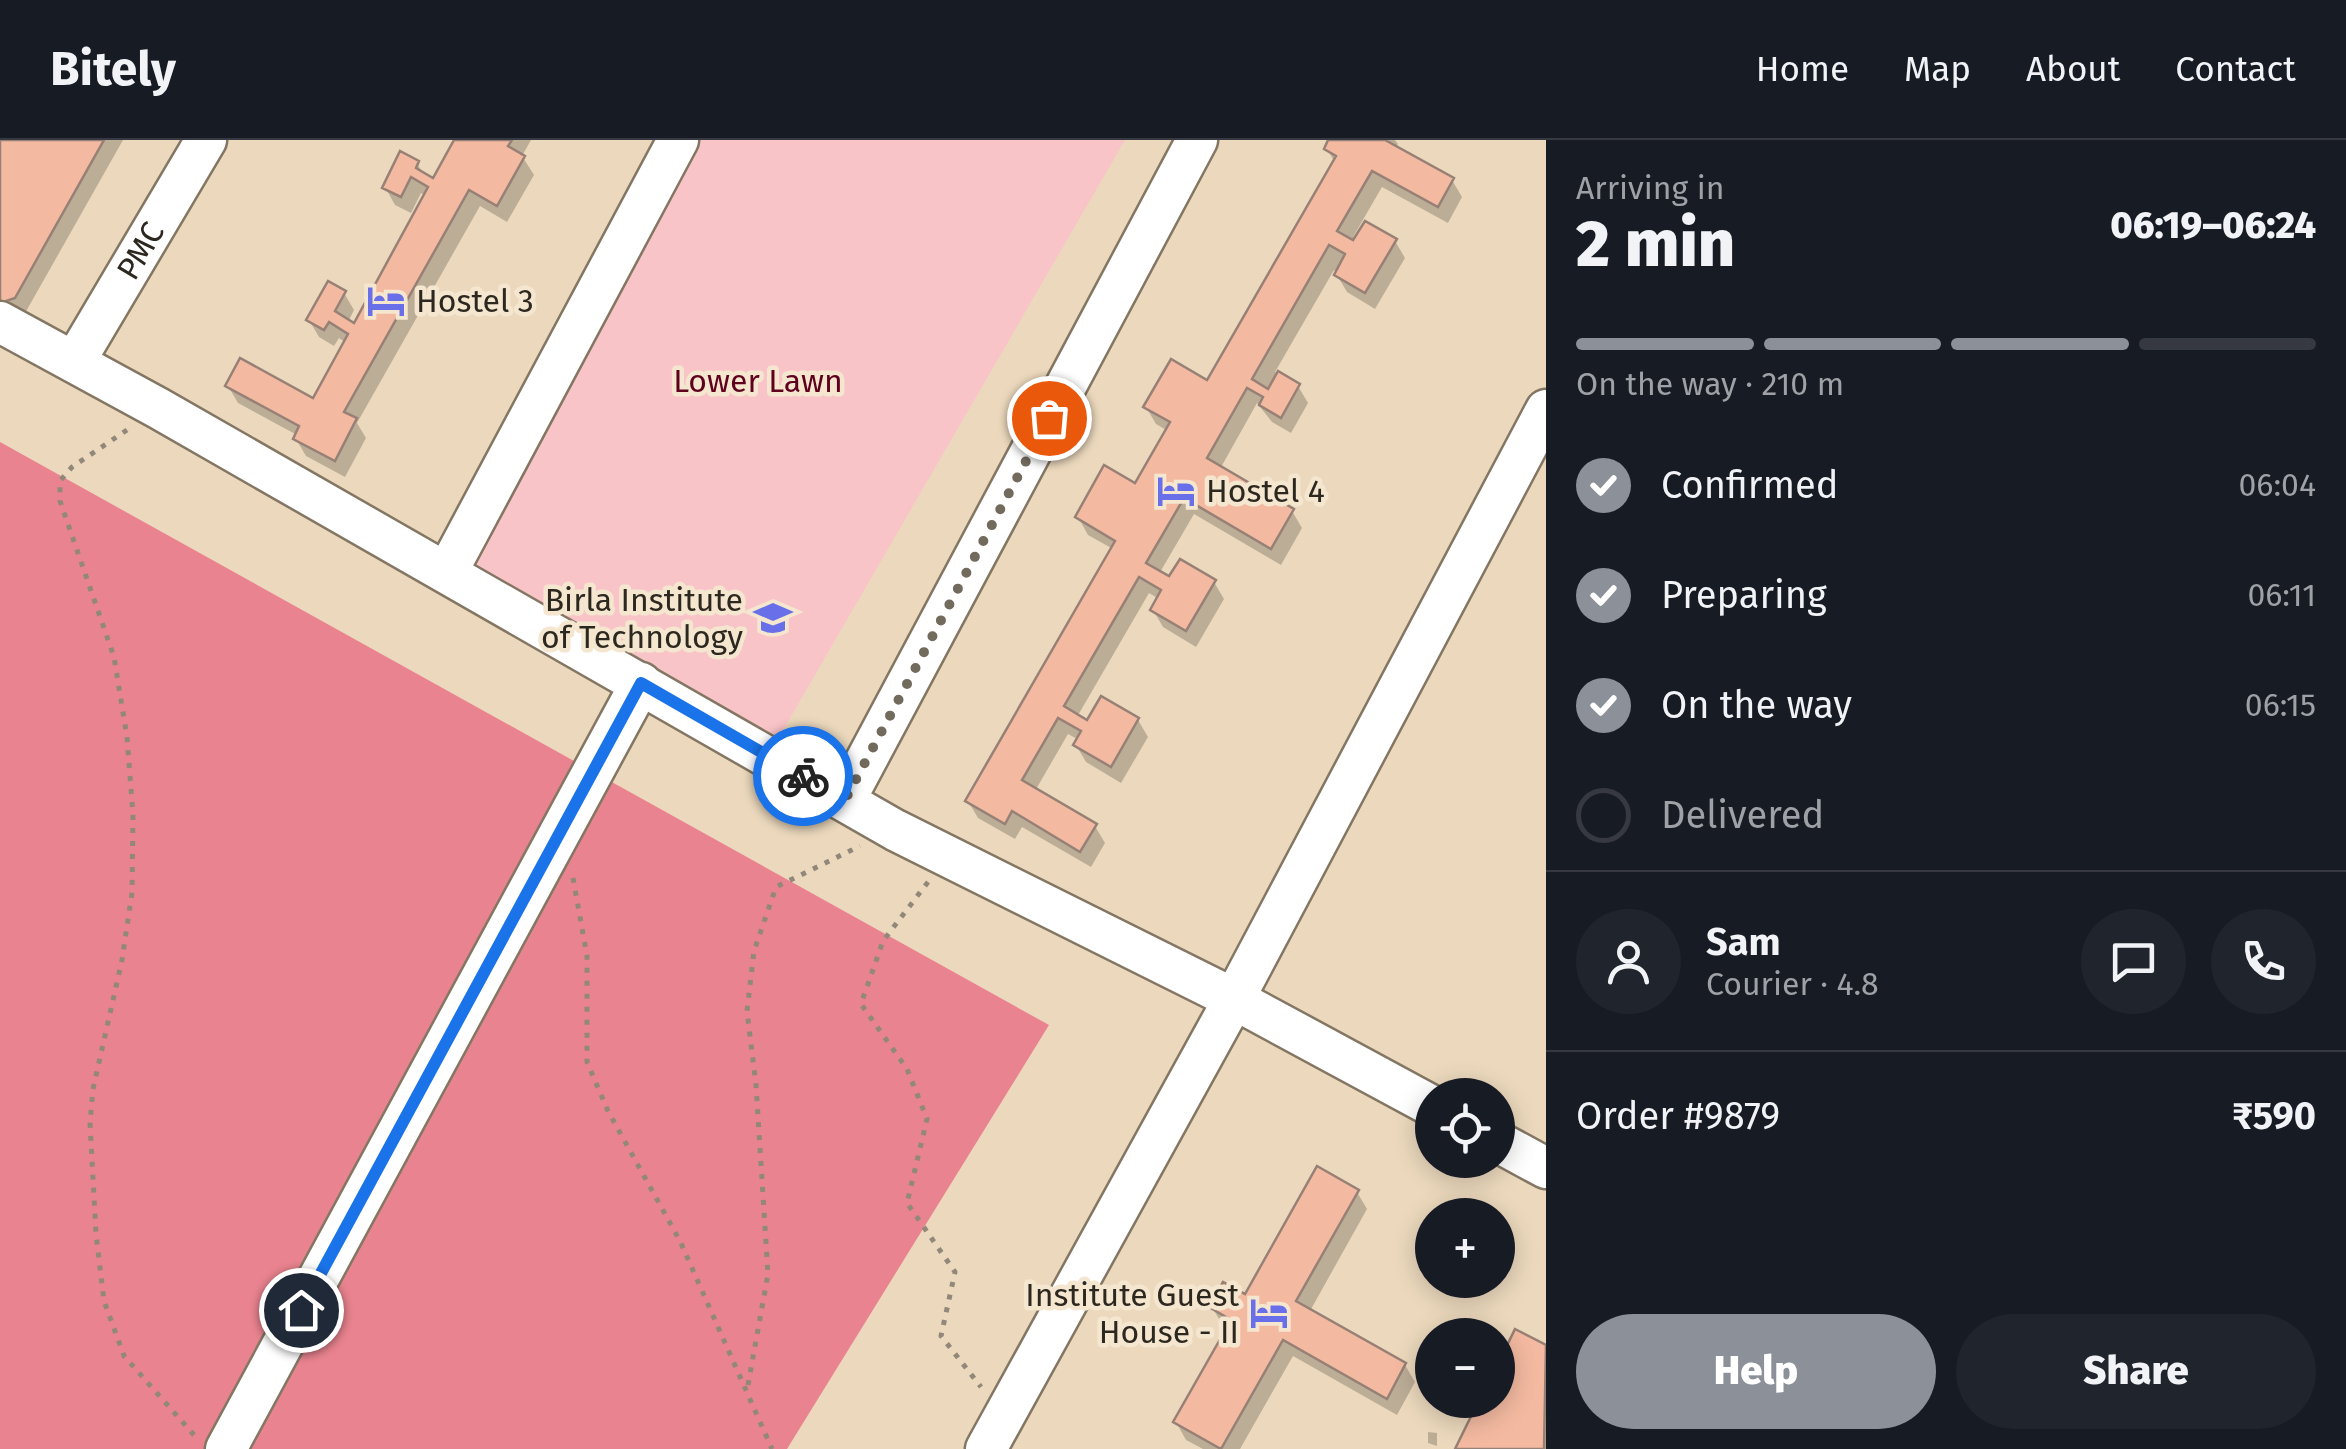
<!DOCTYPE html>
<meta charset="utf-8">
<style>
:root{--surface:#171b24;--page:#20242c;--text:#f1f3f6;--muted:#9ea1a6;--line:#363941;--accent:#8c9099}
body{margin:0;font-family:"Fira Sans",sans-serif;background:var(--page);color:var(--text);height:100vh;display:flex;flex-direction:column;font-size:38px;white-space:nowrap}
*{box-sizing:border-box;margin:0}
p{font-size:32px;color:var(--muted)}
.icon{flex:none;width:55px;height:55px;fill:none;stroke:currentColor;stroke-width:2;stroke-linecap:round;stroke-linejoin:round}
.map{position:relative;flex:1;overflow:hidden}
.details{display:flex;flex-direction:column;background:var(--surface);width:800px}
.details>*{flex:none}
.buttons{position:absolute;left:1415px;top:938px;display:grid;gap:20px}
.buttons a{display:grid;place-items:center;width:100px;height:100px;border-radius:50%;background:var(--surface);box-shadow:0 5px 25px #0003;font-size:50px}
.pin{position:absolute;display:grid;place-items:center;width:85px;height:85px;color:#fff;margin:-42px;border:5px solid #fff;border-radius:50%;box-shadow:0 2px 10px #0007}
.courier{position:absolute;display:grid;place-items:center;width:100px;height:100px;margin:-50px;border:8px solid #1a73e8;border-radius:50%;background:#fff;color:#222;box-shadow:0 2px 12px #0007}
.overview em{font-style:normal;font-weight:800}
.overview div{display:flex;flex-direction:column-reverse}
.overview{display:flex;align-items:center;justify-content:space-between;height:170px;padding:0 30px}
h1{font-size:65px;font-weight:800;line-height:75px}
.bar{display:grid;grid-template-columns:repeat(4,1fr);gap:15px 10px;align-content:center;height:120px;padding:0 30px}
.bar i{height:12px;border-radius:8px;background:var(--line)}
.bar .current{background:var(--accent)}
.bar p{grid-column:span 4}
.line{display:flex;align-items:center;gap:25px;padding:0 30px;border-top:2px solid var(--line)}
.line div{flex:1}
.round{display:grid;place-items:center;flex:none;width:105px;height:105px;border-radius:52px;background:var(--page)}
ol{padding:0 30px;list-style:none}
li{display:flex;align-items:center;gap:30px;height:110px}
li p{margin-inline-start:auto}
li .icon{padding:10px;border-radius:50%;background:var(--accent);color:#fff;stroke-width:4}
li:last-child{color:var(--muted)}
li i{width:55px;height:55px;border:5px solid var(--line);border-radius:50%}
.cta{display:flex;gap:20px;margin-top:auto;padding:20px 30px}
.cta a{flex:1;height:115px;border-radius:60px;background:var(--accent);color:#fff;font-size:40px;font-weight:800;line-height:115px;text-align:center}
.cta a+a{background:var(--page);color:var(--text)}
header{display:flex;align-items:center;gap:60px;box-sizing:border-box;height:140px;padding:0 50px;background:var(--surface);border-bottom:2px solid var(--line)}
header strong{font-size:48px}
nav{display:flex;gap:55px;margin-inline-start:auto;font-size:35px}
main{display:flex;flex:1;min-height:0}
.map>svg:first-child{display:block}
</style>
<header>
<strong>Bitely</strong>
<nav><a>Home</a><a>Map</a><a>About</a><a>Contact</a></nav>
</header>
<main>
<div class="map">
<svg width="1546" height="1309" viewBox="0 0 1546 1309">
<rect width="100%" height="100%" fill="#f5e6d0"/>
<!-- built -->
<path fill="#ecd9bd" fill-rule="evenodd" d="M 0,0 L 1546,0 L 1546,1309 L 0,1309 ZM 1432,955 L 1498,955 L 1498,1020 L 1432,1020 ZM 1432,1075 L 1498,1075 L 1498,1140 L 1432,1140 ZM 1432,1195 L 1498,1195 L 1498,1260 L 1432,1260 Z"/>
<!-- green -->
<path fill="#f9c4c8" d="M 670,0 L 1125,0 L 775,604 L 432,415 Z"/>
<!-- forest -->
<path fill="#e9838f" d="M 0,302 L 1049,885 L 787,1309 L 0,1309 Z"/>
<!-- shadow -->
<path fill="#0003" d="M 0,0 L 123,0 L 24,175 L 0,184 Z
M 457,0 L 531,0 L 522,16 L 534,35 L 507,82 L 480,66 L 357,283 L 366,298 L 345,337 L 306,316 L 296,299 L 297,295 L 238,263 L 228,246 L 314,262 L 346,203 L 339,198 L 334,206 L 319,197 L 309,180 L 344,153 L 354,170 L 348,182 L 355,186 L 426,56 L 421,53 L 411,73 L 395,65 L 385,47 L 417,23 L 424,36 L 434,41 Z
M 1331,0 L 1395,0 L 1398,4 L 1395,9 L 1452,40 L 1462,57 L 1448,83 L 1382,47 L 1353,97 L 1395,101 L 1405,118 L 1375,169 L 1347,152 L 1334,130 L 1275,232 L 1298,246 L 1308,263 L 1291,293 L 1272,282 L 1257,263 L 1220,329 L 1292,371 L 1302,388 L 1281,425 L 1194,374 L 1159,434 L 1170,440 L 1214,442 L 1224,459 L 1196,507 L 1163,487 L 1153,470 L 1159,459 L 1149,453 L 1077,577 L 1088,583 L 1138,580 L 1148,597 L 1121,643 L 1086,622 L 1076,605 L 1079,600 L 1068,594 L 1035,651 L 1095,686 L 1105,703 L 1091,727 L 1022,687 L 1015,699 L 978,678 L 968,661 L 1113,409 L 1088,395 L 1078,377 L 1136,347 L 1168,291 L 1156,284 L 1146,267 L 1208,243 L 1335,23 L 1327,8 Z
M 1357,1052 L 1367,1069 L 1310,1171 L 1405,1225 L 1415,1242 L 1397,1275 L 1293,1216 L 1240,1309 L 1203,1309 L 1186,1300 L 1176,1282 L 1229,1188 L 1222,1184 L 1212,1167 L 1246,1157 Z
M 1516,1192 L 1546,1207 L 1546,1309 L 1457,1309 L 1482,1260 L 1498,1260 L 1498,1229 Z
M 1428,1292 L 1437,1293 L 1437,1306 L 1428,1303 Z"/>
<!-- building -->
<path fill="#f4baa1" stroke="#978075" stroke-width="2.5" d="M 0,0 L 104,0 L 15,158 L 0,163 Z
M 454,0 L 512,0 L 508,6 L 525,16 L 497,66 L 469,50 L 344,272 L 357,278 L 335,321 L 293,299 L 299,286 L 225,246 L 240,218 L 313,258 L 348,194 L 329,182 L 324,190 L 306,180 L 328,141 L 346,151 L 335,171 L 354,183 L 428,47 L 411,37 L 401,57 L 382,48 L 400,11 L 419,21 L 416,28 L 433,38 Z
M 1328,0 L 1385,0 L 1454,38 L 1438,67 L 1372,31 L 1337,91 L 1353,100 L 1365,81 L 1397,99 L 1365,153 L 1334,135 L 1345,114 L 1329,105 L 1252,239 L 1268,249 L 1278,231 L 1300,244 L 1281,278 L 1259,265 L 1263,257 L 1247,248 L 1207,318 L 1294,369 L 1271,409 L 1184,358 L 1146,423 L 1169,436 L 1180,419 L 1216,440 L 1186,491 L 1150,470 L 1161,450 L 1139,437 L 1064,566 L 1087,580 L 1101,556 L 1139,578 L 1111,627 L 1073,605 L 1081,591 L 1058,578 L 1022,640 L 1097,684 L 1080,712 L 1012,671 L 1005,684 L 965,661 L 1115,401 L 1075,377 L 1104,325 L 1135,343 L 1170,282 L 1143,267 L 1171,219 L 1207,240 L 1336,16 L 1324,9 Z
M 1317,1026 L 1359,1050 L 1296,1161 L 1406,1223 L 1387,1259 L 1283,1200 L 1221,1309 L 1173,1282 L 1231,1180 L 1209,1167 L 1223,1142 L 1245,1154 Z
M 1515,1189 L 1546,1205 L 1544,1309 L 1455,1309 L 1479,1260 L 1498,1260 L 1498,1224 Z"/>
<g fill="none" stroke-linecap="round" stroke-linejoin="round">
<!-- minor casing -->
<g stroke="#837663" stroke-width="45">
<g id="minor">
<path d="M 0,182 L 158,268 L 895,690 L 1234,859 L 1432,966"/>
<path id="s1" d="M 75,221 L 206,0"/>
<path d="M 447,432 L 678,0"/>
<path d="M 845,660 L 1197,0"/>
<path d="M 1498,1002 L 1546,1028"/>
<path d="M 226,1309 L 641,543"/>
<path d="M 986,1309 L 1234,859 L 1546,270"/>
</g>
</g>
<!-- path -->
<path stroke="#928879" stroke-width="5" stroke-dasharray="5 8" stroke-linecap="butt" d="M 127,290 L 72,327 L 60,341 L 60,361 L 114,517 L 127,597 L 133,675 L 132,753 L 122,820 L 93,949 L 90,983 L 96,1094 L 104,1161 L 124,1216 L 194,1295
M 573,738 L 587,816 L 587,922 L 608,971 L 680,1101 L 772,1309
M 928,742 L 883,801 L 861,864 L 907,929 L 927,979 L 907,1063 L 955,1132 L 941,1196 L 981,1247
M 748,1245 L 768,1134 L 756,945 L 747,871 L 754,811 L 776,747 L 860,706"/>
<!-- minor -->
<use href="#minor" stroke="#fff" stroke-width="40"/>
</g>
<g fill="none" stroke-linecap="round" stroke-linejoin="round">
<!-- done -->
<path stroke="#726a5d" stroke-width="10" stroke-dasharray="0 18" d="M 803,636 L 845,660 L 1049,278"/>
<!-- route -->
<path stroke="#1a73e8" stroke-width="12" d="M 301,1170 L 641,543 L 803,636"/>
</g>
<!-- icons -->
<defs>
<g id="hotel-bare" transform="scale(3)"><path d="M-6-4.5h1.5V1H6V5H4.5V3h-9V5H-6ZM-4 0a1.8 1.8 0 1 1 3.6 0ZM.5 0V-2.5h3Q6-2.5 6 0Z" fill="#686fe8" stroke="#f5e6d0" stroke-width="2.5" paint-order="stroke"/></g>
<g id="university-bare" transform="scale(3)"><path d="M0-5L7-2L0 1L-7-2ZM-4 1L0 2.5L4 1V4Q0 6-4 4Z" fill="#686fe8" stroke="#f5e6d0" stroke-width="2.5" paint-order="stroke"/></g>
</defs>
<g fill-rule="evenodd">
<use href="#hotel-bare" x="386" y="161"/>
<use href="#hotel-bare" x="1176" y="351"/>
<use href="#university-bare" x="773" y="478"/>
<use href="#hotel-bare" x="1269" y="1173"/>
</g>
<g text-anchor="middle" stroke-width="9" stroke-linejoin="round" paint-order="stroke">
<!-- street labels -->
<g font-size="32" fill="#2c271f" stroke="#f5e6d0">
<text dy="11" stroke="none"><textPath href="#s1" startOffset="128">PMC</textPath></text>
</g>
<!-- poi labels -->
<g font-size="32" fill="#2c271f" stroke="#f5e6d0" text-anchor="start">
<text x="416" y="172">Hostel 3</text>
<text x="1206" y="362">Hostel 4</text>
<text x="743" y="471" text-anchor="end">Birla Institute<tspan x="743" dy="37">of Technology</tspan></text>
<text x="1239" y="1166" text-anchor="end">Institute Guest<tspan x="1239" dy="37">House - II</tspan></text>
</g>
<!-- park labels -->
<g font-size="32" fill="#5f001d" stroke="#f5e6d0">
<text x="758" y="252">Lower Lawn</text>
</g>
</g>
</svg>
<div class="buttons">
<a><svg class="icon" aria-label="locate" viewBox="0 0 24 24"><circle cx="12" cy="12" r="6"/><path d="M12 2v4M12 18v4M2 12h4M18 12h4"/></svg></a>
<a>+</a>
<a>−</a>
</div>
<div class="pin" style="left:1049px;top:278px;background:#ea580c"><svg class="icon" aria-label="bag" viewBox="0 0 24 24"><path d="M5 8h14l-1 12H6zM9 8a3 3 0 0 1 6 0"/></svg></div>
<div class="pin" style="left:301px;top:1170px;background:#1f2937"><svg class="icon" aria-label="home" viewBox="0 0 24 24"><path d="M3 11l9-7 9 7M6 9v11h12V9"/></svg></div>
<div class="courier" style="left:803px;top:636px"><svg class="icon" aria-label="bike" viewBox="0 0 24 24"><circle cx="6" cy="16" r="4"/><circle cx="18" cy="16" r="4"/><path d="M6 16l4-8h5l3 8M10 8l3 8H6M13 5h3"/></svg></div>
</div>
<section class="details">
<div class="overview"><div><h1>2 min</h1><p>Arriving in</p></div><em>06:19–06:24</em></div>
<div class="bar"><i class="current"></i><i class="current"></i><i class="current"></i><i></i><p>On the way · 210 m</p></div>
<ol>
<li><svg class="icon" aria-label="check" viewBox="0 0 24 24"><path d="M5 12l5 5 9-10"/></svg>Confirmed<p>06:04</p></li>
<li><svg class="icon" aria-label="check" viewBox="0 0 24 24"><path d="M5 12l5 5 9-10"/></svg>Preparing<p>06:11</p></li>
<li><svg class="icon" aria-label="check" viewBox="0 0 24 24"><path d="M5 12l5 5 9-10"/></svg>On the way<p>06:15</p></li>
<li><i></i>Delivered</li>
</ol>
<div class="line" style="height:180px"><a class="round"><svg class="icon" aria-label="person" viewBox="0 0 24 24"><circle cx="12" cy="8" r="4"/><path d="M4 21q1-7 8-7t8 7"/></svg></a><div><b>Sam</b><p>Courier · 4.8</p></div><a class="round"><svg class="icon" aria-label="chat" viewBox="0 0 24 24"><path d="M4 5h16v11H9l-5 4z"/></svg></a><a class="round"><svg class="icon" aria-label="phone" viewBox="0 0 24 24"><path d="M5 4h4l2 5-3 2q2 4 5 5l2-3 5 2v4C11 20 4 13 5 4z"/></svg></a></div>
<div class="line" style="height:130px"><div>Order #9879</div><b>₹590</b></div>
<div class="cta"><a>Help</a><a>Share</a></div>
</section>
</main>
